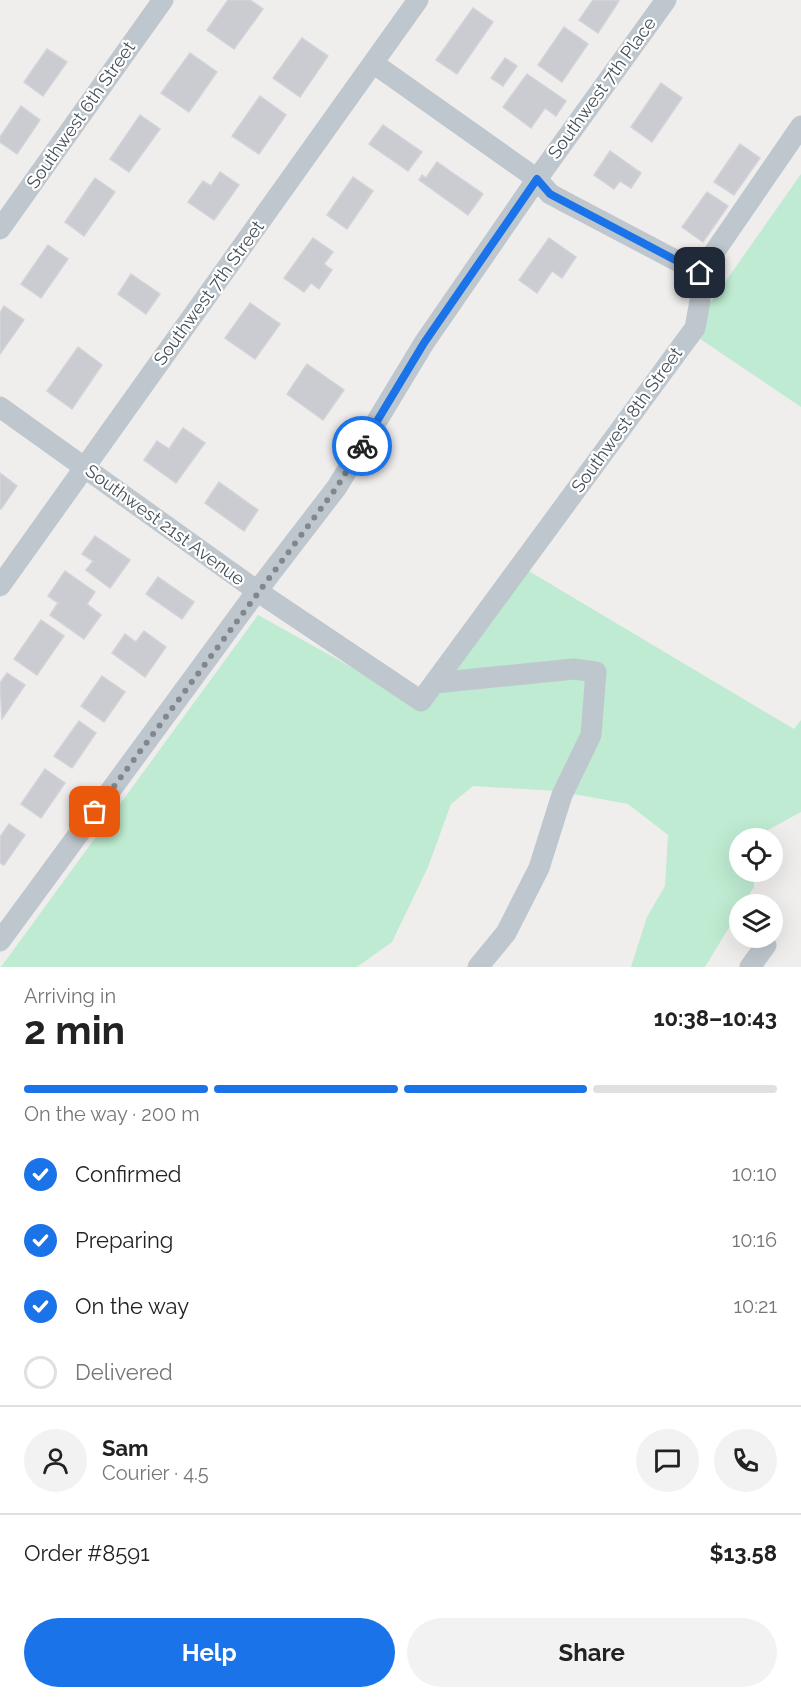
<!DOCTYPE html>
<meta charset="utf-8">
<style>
:root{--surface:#fff;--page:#f2f2f2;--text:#222;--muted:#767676;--line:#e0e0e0;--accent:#1a73e8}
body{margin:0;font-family:Raleway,sans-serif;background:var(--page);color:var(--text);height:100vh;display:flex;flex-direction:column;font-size:22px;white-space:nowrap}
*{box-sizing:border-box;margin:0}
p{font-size:20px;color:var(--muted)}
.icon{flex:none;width:33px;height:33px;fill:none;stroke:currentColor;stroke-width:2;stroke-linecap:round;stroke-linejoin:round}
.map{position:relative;height:967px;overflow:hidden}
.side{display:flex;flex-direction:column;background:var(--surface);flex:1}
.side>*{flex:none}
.buttons{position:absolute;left:729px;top:828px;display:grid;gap:12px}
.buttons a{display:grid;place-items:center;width:54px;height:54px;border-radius:50%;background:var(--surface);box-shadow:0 6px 24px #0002;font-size:30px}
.pin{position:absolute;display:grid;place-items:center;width:51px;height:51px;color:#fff;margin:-26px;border-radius:12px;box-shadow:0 3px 9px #0006}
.courier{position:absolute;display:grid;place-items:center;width:60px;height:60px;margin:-30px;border:4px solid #1a73e8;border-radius:50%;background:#fff;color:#222;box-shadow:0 2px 8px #0007}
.overview em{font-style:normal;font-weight:700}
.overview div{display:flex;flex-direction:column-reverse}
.overview{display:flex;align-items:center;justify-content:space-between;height:102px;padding:0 24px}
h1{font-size:39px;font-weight:700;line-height:45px}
.bar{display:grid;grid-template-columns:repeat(4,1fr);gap:9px 6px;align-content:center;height:72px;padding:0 24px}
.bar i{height:8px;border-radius:4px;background:var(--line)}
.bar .selected{background:var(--accent)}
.bar p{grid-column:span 4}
.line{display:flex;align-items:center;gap:15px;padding:0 24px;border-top:2px solid var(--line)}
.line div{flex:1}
.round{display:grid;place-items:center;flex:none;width:63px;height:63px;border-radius:32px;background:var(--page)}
ol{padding:0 24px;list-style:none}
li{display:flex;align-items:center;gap:18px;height:66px}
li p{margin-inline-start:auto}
li .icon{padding:6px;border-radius:50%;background:var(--accent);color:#fff;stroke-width:4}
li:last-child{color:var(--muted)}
li i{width:33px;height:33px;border:3px solid var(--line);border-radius:50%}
.button{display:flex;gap:12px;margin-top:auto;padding:12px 24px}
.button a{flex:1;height:69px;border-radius:36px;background:var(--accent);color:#fff;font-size:24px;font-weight:700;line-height:69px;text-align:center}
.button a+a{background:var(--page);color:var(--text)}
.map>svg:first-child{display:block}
</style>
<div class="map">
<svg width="801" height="967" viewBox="0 0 801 967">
<rect width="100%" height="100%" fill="#f0eded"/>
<!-- green -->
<path fill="#beebd1" d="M 801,174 L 801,407 L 690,332 Z
M 527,570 L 794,729 L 801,720 L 801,812 L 753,838 L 740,838 L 740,872 L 754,872 L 754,887 L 743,904 L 740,904 L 739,911 L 705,967 L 631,967 L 647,917 L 665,886 L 668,835 L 628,804 L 557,791 L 473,786 L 451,804 L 428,867 L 392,942 L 357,967 L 1,967 L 258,615 L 423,707 Z"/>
<!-- building -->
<path fill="#caccd2" stroke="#d2d3d8" stroke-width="1.5" d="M 228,0 L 250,0 L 263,9 L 234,49 L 207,30 Z
M 593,0 L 619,1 L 598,33 L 579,20 Z
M 473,8 L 493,22 L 457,74 L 436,60 Z
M 564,27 L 588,44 L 562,82 L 538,65 Z
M 302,38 L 328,56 L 300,97 L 273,78 Z
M 47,49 L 67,62 L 43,96 L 24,82 Z
M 190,53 L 217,72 L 189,112 L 161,93 Z
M 505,58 L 517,66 L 503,86 L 491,78 Z
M 527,74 L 566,101 L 556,116 L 545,108 L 531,128 L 503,107 Z
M 661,83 L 682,98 L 652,142 L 631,127 Z
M 260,96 L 286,115 L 259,154 L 232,136 Z
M 21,106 L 40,120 L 17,154 L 0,142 L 0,137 Z
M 140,115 L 160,129 L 129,172 L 110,159 Z
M 383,125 L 422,152 L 408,171 L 369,144 Z
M 740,144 L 760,158 L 734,195 L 714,182 Z
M 610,151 L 641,173 L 631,188 L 620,181 L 614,189 L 594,175 Z
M 437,162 L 483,194 L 468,215 L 419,180 L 422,175 L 426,178 Z
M 220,172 L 239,185 L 214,220 L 188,202 L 203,181 L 211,186 Z
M 353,177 L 373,191 L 347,229 L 327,215 Z
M 95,178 L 115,192 L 84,236 L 65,222 Z
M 707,192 L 728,206 L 703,242 L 682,227 Z
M 313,238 L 333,252 L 324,264 L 332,270 L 319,289 L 311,283 L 304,292 L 284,278 Z
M 549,238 L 576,257 L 562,278 L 552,271 L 537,293 L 519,280 Z
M 48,245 L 68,259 L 41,298 L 21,284 Z
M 131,274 L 160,294 L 146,314 L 118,294 Z
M 250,303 L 280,324 L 255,359 L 225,338 Z
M 4,306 L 24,320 L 0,354 L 0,313 Z
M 78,347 L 102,365 L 72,409 L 47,391 Z
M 307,364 L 344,390 L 323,420 L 287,394 Z
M 183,428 L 205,443 L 176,483 L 144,460 L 157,441 L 169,449 Z
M 0,473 L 17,486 L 1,509 L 0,508 Z
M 219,482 L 258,510 L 244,531 L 205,503 Z
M 95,536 L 130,560 L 110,588 L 86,570 L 93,561 L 82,554 Z
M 65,571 L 95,592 L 87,604 L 101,615 L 84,639 L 50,615 L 58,603 L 48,596 Z
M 158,577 L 194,602 L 182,619 L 146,594 Z
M 41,620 L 64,636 L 37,675 L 14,659 Z
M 144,631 L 166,647 L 145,677 L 112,653 L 125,634 L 136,642 Z
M 7,673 L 25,685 L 2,719 L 0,683 Z
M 102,676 L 125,692 L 104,722 L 81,706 Z
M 79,721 L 96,733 L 72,768 L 54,756 Z
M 45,769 L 65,783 L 41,818 L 21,804 Z
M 9,824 L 25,835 L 4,865 L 0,863 L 0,837 Z"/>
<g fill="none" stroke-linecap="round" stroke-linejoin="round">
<!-- minor -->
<path stroke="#bfc7ce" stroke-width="21" d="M 373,63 L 537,179 L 550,194 L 700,273
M 0,229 L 163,0
M 0,407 L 257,591 L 421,701 L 695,328 L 700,301 L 700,273 L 801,126
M 0,586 L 418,0
M 434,683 L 574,669 L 596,672 L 591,735 L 562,795 L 539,868 L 506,933 L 478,967
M 0,941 L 257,591 L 337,487 L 424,343 L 537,179 L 666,0
M 750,967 L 766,945"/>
</g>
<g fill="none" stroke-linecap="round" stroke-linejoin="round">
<!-- done -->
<path stroke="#82878d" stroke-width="6" stroke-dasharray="0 10.8" d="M 95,812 L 337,487 L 362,446"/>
<!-- route -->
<path stroke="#1a73e8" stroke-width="8" d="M 362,446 L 424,343 L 537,179 L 550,194 L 700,273"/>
</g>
<g text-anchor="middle" stroke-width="4.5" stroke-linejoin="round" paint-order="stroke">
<!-- street labels -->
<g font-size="18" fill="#475059" stroke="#fff">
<text transform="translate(602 88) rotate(-54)" y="6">Southwest 7th Place</text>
<text transform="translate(81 115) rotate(-55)" y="6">Southwest 6th Street</text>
<text transform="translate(209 293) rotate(-54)" y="6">Southwest 7th Street</text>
<text transform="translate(627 420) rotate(-54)" y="6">Southwest 8th Street</text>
<text transform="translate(165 525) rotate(36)" y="6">Southwest 21st Avenue</text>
</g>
</g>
</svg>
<div class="buttons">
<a><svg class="icon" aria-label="locate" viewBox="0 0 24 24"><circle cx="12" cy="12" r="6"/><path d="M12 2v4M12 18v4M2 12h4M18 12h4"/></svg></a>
<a><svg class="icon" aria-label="layers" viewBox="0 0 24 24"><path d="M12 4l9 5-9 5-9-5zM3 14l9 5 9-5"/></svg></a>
</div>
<div class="pin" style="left:95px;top:812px;background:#ea580c"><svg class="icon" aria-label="bag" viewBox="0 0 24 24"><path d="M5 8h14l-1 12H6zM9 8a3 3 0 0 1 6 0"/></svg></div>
<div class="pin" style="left:700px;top:273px;background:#1f2937"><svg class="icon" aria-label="home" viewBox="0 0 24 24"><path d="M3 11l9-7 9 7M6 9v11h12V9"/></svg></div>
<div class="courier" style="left:362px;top:446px"><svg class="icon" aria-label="bike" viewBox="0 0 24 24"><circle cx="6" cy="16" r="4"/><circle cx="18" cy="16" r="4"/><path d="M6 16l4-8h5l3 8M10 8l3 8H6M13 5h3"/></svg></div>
</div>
<section class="side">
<div class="overview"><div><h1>2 min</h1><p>Arriving in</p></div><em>10:38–10:43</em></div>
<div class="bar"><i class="selected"></i><i class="selected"></i><i class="selected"></i><i></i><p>On the way · 200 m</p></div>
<ol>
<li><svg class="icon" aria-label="check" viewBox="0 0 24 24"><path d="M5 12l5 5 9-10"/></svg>Confirmed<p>10:10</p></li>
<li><svg class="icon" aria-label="check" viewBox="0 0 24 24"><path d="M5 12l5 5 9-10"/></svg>Preparing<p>10:16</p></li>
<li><svg class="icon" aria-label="check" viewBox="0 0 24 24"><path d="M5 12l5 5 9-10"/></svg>On the way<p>10:21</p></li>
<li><i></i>Delivered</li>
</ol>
<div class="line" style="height:108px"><a class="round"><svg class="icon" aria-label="person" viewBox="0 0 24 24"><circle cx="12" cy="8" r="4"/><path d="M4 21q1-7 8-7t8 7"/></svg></a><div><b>Sam</b><p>Courier · 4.5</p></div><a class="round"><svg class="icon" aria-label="chat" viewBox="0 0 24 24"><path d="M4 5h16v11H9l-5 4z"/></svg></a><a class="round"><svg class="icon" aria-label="phone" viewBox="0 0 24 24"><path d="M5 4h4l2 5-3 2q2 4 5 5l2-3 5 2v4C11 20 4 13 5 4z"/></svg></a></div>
<div class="line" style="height:78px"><div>Order #8591</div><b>$13.58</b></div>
<div class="button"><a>Help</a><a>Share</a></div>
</section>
